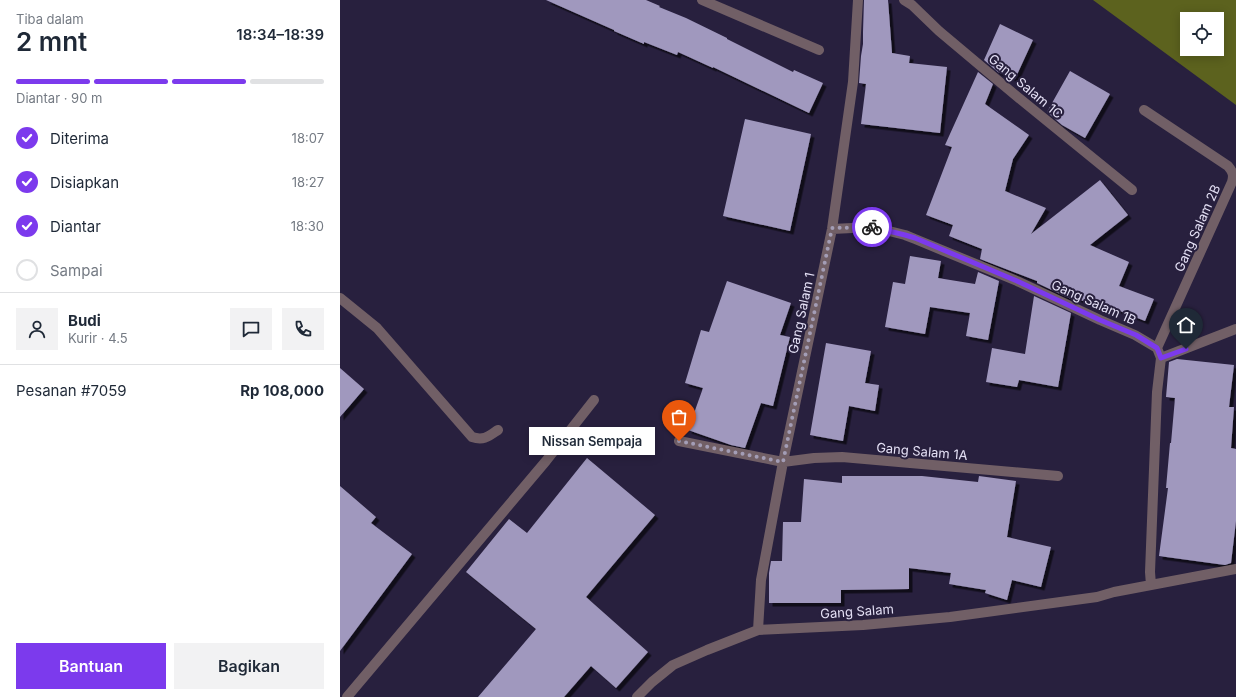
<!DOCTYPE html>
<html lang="id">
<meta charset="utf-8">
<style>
:root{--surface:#fff;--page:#f2f2f3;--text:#1f2937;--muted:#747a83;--line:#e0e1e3;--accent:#7c3aed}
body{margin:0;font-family:Inter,sans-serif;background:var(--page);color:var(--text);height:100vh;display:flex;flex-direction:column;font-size:15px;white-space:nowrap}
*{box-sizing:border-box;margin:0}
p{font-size:13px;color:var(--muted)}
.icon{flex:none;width:22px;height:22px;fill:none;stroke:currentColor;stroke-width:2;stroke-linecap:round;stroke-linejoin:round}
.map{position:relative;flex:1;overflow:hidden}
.side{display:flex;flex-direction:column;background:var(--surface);width:340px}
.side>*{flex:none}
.fabs{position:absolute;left:840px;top:12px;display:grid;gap:8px}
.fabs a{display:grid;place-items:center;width:44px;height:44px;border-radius:0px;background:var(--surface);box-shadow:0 2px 10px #0003;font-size:20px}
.pin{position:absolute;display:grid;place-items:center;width:34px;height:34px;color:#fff;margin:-41px -17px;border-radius:50% 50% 50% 0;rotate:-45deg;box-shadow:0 0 4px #0007}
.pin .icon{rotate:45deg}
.courier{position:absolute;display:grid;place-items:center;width:40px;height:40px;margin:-20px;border:3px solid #7c3aed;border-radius:50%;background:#fff;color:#222;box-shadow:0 1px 5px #0007}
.bubble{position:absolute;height:28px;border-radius:0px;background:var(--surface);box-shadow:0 2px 10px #0003;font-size:13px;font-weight:600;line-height:28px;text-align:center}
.head em{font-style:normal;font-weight:600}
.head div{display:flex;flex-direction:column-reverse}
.head{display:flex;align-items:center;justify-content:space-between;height:68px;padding:0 16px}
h1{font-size:26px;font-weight:600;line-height:30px}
.bar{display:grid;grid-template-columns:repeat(4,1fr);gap:6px 4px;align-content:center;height:48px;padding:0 16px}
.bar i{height:5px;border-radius:3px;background:var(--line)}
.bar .current{background:var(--accent)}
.bar p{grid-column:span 4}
.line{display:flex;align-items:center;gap:10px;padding:0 16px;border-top:1px solid var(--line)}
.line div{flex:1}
.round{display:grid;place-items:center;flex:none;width:42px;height:42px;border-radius:0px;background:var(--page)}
ol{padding:0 16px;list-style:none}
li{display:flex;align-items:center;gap:12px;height:44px}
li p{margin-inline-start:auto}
li .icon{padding:4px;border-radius:50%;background:var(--accent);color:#fff;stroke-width:4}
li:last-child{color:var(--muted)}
li i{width:22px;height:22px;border:2px solid var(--line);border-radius:50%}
.primary-button{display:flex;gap:8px;margin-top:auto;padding:8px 16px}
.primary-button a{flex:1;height:46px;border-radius:0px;background:var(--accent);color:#fff;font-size:16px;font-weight:600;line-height:46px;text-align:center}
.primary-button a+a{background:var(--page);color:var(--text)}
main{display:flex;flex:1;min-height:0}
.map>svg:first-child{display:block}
</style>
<main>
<section class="side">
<div class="head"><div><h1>2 mnt</h1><p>Tiba dalam</p></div><em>18:34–18:39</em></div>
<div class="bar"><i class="current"></i><i class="current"></i><i class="current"></i><i></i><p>Diantar · 90 m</p></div>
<ol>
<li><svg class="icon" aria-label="check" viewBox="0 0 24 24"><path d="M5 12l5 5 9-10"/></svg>Diterima<p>18:07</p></li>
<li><svg class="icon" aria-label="check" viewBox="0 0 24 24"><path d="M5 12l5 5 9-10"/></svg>Disiapkan<p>18:27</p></li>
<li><svg class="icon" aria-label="check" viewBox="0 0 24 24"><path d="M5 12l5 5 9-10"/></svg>Diantar<p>18:30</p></li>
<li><i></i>Sampai</li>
</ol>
<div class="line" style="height:72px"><a class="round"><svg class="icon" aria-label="person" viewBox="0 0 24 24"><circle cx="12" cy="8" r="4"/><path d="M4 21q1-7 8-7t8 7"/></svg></a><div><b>Budi</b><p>Kurir · 4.5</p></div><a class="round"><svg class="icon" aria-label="chat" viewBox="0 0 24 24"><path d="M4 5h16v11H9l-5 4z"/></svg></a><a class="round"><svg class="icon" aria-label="phone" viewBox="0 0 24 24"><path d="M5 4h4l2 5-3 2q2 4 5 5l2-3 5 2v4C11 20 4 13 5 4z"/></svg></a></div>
<div class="line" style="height:52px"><div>Pesanan #7059</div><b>Rp 108,000</b></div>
<div class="primary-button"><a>Bantuan</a><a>Bagikan</a></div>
</section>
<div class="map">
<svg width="896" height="697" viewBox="0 0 896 697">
<defs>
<filter id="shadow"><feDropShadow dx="3.5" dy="3.5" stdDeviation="0" flood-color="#0009"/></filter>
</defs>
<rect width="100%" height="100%" fill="#28203e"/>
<!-- forest -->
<path fill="#5c621e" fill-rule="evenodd" d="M 753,0 L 896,0 L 896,105 ZM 847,19 L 877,19 L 877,49 L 847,49 Z"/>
<!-- building -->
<path fill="#a098be" filter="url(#shadow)" d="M 206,0 L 306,0 L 320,6 L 319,7 L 346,18 L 387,38 L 387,39 L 453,72 L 454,70 L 483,83 L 469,113 L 373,67 L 373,68 L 338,52 L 337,55 L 304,42 L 304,44 L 274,31 L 274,30 Z
M 524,0 L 548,0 L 552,53 L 570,56 L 569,63 L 607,67 L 600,133 L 521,124 L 526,84 L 519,83 L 521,56 L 523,44 L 523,32 Z
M 660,24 L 693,40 L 675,79 L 658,72 L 644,60 Z
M 730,71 L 770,94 L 745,138 L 722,125 L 707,112 Z
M 638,72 L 653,84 L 645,104 L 689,135 L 673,159 L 665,191 L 706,208 L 691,234 L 760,180 L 788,215 L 750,245 L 789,262 L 779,286 L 814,299 L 805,321 L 770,307 L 768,312 L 734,297 L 733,300 L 697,283 L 697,281 L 640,259 L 642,249 L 609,236 L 613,225 L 586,215 L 612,147 L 605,145 Z
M 405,119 L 471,134 L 450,231 L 383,216 Z
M 570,256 L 601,261 L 598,278 L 635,284 L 638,272 L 659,281 L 648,340 L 626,336 L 630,313 L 590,307 L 585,334 L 545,327 L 553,282 L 565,284 Z
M 387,281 L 451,303 L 440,335 L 450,337 L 433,406 L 421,403 L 405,448 L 391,445 L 348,430 L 363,388 L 345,383 L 361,330 L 369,332 Z
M 694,296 L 731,313 L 718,387 L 679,380 L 677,387 L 646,382 L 652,348 L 685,354 Z
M 486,343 L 531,351 L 525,383 L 539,385 L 535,411 L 509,406 L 503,441 L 470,435 Z
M 837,359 L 894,365 L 889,407 L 894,407 L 891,448 L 896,449 L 896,521 L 891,563 L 885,565 L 819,556 L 828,488 L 826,488 L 830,443 L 831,443 L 835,398 L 826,397 L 829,362 Z
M 0,368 L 24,389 L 0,417 Z
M 247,458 L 315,515 L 246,597 L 308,652 L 276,688 L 251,666 L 224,697 L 138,697 L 196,629 L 126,572 L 169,519 L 187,533 Z
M 502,476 L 582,476 L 638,482 L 639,476 L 676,481 L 667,537 L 711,547 L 701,587 L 672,580 L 667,600 L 645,593 L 646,590 L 609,584 L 611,573 L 569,568 L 569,589 L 501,590 L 501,603 L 429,603 L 429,573 L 431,561 L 442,561 L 443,522 L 461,522 L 464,479 L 502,483 Z
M 0,486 L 36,517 L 31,523 L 72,554 L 0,651 Z"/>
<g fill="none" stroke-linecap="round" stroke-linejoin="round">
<!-- lane -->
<path stroke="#715f66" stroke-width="10" d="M 0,298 L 37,328 L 132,437 C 144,441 149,436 158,430
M 7,697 L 206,461 L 254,400"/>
<!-- street -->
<path stroke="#715f66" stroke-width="10" d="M 362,0 L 479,50
M 564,0 L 572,5 L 599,31 L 674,94 L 792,190
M 804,110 L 888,166 C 893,172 894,175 892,182 L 817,348
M 821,358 L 896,329
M 339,441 L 443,462 L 474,458 L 502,457 L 718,476
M 811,585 L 896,569
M 418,630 L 421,580 L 443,462 L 492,229 L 513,82 L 518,0
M 297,697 L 312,682 L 333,665 L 367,650 L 418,630 L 523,625 L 610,617 L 757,597 L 774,592 L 811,585 L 810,572 L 817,392 L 821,358 L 817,348 L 795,335 L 760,320 L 677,281 L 575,239 L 565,235 L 533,227 L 492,229"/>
</g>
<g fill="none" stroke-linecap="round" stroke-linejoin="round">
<!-- done -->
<path stroke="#a39db6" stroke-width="4" stroke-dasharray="0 7.2" d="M 339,441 L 443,462 L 492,228 L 532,227"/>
<!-- route -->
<path stroke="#7c3aed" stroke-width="5" d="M 532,227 L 565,235 L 575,238 L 677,281 L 760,320 L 796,335 L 817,348 L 821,358 L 846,349"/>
</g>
<g text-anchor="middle" stroke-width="4" stroke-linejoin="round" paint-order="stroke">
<!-- street labels -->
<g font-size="13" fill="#e5e1f6" stroke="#28203e">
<text transform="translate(686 86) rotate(40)" y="5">Gang Salam 1C</text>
<text transform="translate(857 228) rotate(-66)" y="5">Gang Salam 2B</text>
<text transform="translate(754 302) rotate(24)" y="5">Gang Salam 1B</text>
<text transform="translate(461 313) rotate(-78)" y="5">Gang Salam 1</text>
<text transform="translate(582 451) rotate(5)" y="5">Gang Salam 1A</text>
<text transform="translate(517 611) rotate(-4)" y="5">Gang Salam</text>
</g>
</g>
</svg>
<div class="fabs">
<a><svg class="icon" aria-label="locate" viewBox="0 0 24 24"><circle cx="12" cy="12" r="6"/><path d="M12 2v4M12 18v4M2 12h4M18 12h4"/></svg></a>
</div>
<div class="pin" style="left:339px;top:441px;background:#ea580c"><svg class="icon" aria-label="bag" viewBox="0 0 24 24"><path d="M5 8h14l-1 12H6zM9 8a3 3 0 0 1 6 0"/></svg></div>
<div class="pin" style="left:846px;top:349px;background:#1f2937"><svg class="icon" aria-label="home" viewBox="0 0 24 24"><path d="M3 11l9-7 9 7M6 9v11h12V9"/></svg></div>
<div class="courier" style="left:532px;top:227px"><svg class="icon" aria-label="bike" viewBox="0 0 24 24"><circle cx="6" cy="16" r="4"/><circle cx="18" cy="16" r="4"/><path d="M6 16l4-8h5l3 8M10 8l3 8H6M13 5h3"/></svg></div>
<div class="bubble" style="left:189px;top:427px;width:126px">Nissan Sempaja</div>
</div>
</main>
